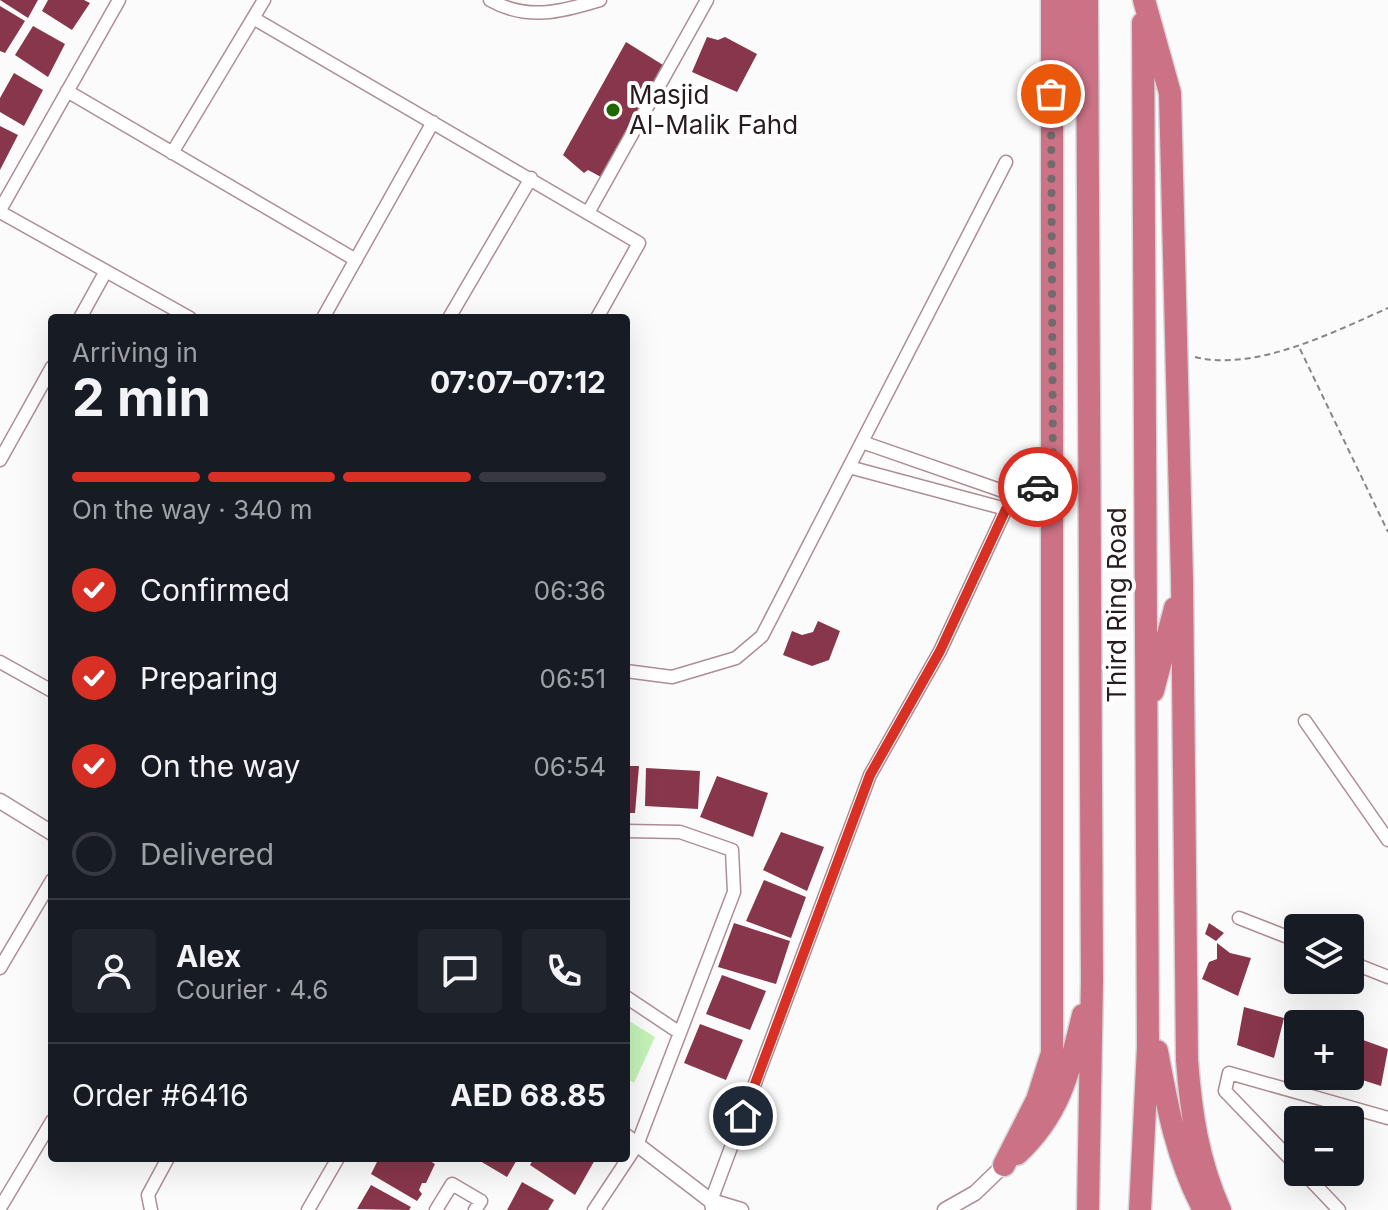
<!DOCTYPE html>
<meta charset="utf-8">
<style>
:root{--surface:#171b24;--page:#20242c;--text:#f1f3f6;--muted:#9ea1a6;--line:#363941;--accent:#d93025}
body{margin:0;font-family:Inter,sans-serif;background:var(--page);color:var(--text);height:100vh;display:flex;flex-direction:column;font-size:30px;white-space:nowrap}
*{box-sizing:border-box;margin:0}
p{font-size:26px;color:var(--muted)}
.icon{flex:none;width:44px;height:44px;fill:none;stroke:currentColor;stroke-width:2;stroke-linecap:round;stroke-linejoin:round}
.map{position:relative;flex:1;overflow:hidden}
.details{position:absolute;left:48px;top:314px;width:582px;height:848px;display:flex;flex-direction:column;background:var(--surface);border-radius:8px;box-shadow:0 8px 32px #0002}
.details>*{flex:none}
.buttons{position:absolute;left:1284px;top:914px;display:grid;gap:16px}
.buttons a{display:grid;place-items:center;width:80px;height:80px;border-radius:8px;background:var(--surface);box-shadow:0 8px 32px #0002;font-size:40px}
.pin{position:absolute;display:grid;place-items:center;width:68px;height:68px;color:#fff;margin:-34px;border:4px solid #fff;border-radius:50%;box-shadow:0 2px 8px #0007}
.courier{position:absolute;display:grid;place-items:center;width:80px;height:80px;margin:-40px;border:6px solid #d93025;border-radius:50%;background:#fff;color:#222;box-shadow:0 2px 10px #0007}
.headline em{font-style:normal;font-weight:700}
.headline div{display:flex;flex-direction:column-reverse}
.headline{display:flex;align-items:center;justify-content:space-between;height:136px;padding:0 24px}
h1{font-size:52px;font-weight:700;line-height:60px}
.bar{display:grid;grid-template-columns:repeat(4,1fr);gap:12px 8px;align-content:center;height:96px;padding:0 24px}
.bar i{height:10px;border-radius:6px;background:var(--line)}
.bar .on{background:var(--accent)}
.bar p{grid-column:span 4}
.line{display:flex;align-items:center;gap:20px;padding:0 24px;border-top:2px solid var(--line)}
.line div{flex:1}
.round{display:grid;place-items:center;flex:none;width:84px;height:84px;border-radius:8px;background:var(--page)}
ol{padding:0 24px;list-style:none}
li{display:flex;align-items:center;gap:24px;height:88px}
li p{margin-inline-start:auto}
li .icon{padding:8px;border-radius:50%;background:var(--accent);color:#fff;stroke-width:4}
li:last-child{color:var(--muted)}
li i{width:44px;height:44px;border:4px solid var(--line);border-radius:50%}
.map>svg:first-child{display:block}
</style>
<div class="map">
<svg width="1388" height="1210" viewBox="0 0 1388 1210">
<rect width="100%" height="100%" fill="#fbfbfb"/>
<!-- green -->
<path fill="#c4f2b8" d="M 626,1019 L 655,1037 L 634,1083 L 626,1078 Z"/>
<!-- building -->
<path fill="#87364b" d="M 0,0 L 38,0 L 28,18 Z
M 48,0 L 84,0 L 90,3 L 72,30 L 42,11 Z
M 0,6 L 25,21 L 5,53 L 0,51 Z
M 33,26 L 65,44 L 48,77 L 15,55 Z
M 707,37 L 718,40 L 725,37 L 757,54 L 737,92 L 692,72 Z
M 626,42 L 663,65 L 601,177 L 588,170 L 584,173 L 563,155 Z
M 14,73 L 43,90 L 24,126 L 0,112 L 0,98 Z
M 0,126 L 18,135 L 0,170 Z
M 818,621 L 840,631 L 829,660 L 812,666 L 783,655 L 792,631 L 802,635 L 813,632 Z
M 626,766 L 639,766 L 635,813 L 626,813 Z
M 646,768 L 700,771 L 698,809 L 645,806 Z
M 717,776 L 768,793 L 753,837 L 700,817 Z
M 781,832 L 824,847 L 807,891 L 763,870 Z
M 764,880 L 806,897 L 791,938 L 746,921 Z
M 734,923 L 790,941 L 776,984 L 718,967 Z
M 1209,923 L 1224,933 L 1216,941 L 1205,934 Z
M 1217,943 L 1230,953 L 1251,958 L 1238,996 L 1202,979 L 1209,962 L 1217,959 Z
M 722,975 L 766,991 L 750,1030 L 706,1014 Z
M 1244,1007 L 1284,1018 L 1274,1058 L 1237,1045 Z
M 700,1024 L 743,1040 L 726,1080 L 684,1063 Z
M 1352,1036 L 1388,1049 L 1381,1086 L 1350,1076 Z
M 379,1158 L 425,1158 L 435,1164 L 426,1183 L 422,1183 L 419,1190 L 422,1194 L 417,1201 L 371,1174 Z
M 475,1158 L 518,1158 L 507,1177 Z
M 534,1158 L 596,1158 L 575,1195 L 530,1165 Z
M 522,1182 L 554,1200 L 548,1210 L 507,1210 Z
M 371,1185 L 411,1207 L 409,1210 L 357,1209 Z"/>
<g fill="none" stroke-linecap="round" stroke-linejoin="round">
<!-- minor casing -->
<g stroke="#ae8e94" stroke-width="15">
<path id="minor" d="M 490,0 C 527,21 561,12 600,0
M 253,18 L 639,243 L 597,318
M 67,91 L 356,260
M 172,153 L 264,0
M 0,210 L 119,0
M 589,211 L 707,0
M 0,212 L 190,318
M 80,318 L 106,271
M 323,318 L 433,122
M 449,318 L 531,178
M 862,442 L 1023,498
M 0,460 L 52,367
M 849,467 L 1006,509
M 0,662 L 52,691
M 626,671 L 672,677 L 736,658 L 762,636 L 1006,162
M 1305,721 L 1388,840
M 1239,918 L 1298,941
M 1350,962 L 1388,977
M 0,968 L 52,880
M 626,997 L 680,1033
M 1298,1167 L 1225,1091 L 1229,1073 L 1388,1118
M 1303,1172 L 1339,1210
M 0,1208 L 52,1121
M 151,1210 L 148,1195 L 168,1158
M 308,1210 L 338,1158
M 436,1210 L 452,1184 L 481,1201 L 475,1210
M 594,1210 L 637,1145 L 734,892 L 732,850 L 680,832 L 626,831
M 712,1210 L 711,1201 L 870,775 L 940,651 L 1006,509 L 1053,478"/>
</g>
<!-- tertiary casing -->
<g stroke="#ae8e94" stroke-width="17">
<path id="tertiary" d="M 0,801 L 52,833
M 626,1136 L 711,1201 L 741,1210
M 945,1210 L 975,1193 L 1004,1165"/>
</g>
<!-- motorway casing -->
<g stroke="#d8d6d6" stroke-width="25">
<path id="motorway" d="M 1066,0 L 1071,46 L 1079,81
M 1087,0 L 1092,980 L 1088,1210
M 1144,0 L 1170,93 L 1182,580 L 1187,1060 C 1191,1113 1198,1161 1220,1210
M 1153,691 L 1175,608
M 1157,1051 C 1167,1106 1177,1160 1204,1210
M 1017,1154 C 1061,1113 1069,1071 1083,1015
M 1004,1165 L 1037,1100 L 1052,1053 L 1052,0
M 1140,1210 L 1148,1047 L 1143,23"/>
</g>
<!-- path -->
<path stroke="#8b8586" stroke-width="2" stroke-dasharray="6 4" stroke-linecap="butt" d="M 1300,349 L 1388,532
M 1195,357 C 1255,372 1334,332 1388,308"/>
<!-- minor -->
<use href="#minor" stroke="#fff" stroke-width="12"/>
<!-- tertiary -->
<use href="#tertiary" stroke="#fff" stroke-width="14"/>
<!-- motorway -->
<use href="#motorway" stroke="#cc7286" stroke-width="22"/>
</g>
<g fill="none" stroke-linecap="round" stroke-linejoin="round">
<!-- done -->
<path stroke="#726a6b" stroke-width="8" stroke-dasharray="0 14.4" d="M 1038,487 L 1053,478 L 1051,94"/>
<!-- route -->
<path stroke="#d93025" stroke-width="10" d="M 743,1116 L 870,775 L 940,651 L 1006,509 L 1038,487"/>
</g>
<!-- markers -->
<circle fill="#206700" stroke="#fff" stroke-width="3" cx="613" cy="110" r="8"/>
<g text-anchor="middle" stroke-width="8" stroke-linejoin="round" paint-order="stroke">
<!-- poi labels -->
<g font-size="26" fill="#281c1e" stroke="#fff" text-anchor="start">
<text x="629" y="104">Masjid<tspan x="629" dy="30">Al-Malik Fahd</tspan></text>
</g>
<!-- street labels -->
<g font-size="26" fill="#281c1e" stroke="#fff">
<text transform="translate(1117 605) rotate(-90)" y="9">Third Ring Road</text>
</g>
</g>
</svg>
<div class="buttons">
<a><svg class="icon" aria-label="layers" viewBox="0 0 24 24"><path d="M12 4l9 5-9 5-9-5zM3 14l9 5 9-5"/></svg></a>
<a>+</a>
<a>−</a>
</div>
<div class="pin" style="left:1051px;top:94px;background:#ea580c"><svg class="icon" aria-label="bag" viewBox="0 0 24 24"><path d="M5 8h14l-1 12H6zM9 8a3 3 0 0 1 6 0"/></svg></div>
<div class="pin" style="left:743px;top:1116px;background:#1f2937"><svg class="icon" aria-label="home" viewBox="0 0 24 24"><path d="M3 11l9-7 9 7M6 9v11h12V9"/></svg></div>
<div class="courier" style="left:1038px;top:487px"><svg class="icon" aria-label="car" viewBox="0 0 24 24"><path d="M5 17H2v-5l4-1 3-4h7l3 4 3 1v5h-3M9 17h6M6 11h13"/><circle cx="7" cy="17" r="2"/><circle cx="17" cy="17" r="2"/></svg></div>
<section class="details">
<div class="headline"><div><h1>2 min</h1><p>Arriving in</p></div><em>07:07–07:12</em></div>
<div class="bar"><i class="on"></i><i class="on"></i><i class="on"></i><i></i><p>On the way · 340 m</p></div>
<ol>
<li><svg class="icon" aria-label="check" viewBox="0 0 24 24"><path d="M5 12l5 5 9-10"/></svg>Confirmed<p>06:36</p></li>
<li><svg class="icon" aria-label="check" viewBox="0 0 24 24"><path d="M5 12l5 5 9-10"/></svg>Preparing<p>06:51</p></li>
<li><svg class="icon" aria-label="check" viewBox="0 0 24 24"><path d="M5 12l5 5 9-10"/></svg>On the way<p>06:54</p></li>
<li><i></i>Delivered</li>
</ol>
<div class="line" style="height:144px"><a class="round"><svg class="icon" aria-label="person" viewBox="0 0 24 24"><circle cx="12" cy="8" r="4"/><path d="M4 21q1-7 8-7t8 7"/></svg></a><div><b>Alex</b><p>Courier · 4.6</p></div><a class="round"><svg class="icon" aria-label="chat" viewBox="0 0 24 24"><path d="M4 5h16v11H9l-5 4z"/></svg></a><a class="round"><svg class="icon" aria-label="phone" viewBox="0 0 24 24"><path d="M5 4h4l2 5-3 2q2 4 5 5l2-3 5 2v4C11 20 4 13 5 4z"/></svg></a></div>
<div class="line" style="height:104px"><div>Order #6416</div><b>AED 68.85</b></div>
</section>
</div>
